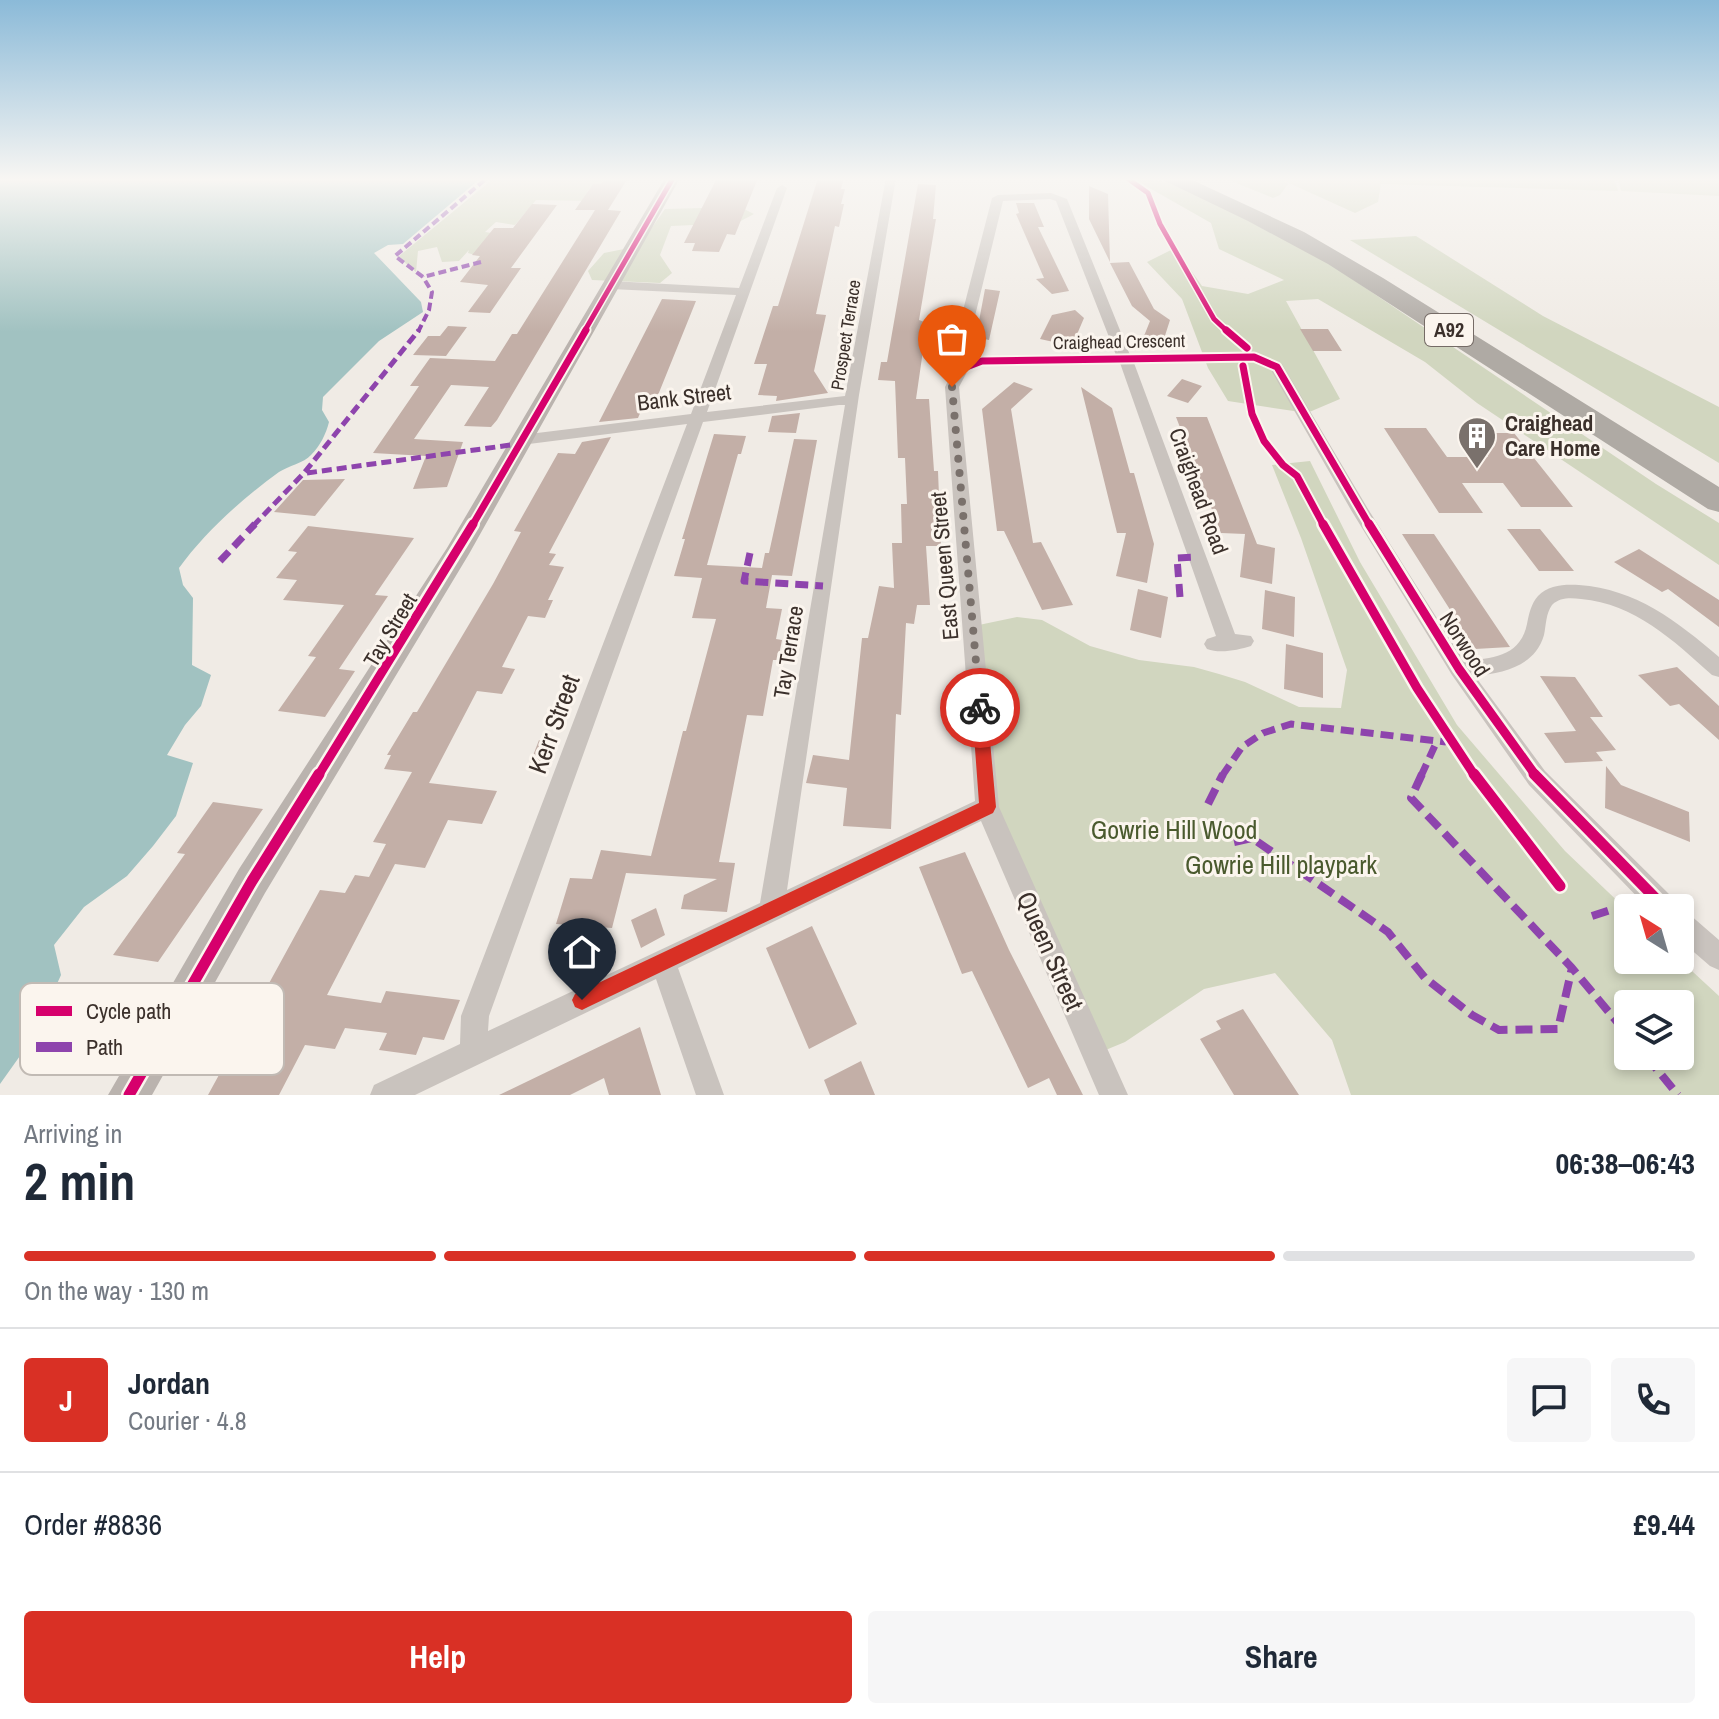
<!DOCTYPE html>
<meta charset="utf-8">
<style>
:root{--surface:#fff;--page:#f6f6f7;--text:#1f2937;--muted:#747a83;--line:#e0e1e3;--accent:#d93025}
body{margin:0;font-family:"Archivo Narrow",sans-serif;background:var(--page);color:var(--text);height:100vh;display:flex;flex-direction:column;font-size:30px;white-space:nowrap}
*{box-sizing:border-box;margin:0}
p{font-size:26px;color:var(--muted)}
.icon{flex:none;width:44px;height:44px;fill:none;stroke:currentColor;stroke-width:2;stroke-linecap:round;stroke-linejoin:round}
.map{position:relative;height:1095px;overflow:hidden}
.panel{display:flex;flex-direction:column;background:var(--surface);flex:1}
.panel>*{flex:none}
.needle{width:52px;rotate:323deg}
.controls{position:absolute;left:1614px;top:894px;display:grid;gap:16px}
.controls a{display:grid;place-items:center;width:80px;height:80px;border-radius:8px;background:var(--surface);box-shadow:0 4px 12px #0003;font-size:40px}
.pin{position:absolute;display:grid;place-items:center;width:68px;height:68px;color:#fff;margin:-82px -34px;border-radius:50% 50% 50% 0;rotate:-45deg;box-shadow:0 0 8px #0007}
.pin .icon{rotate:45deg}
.courier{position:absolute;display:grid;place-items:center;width:80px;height:80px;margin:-40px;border:6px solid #d93025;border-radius:50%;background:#fff;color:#222;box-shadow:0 2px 10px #0007}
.summary em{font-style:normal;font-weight:700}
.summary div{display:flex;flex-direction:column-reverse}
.summary{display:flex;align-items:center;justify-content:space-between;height:136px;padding:0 24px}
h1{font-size:52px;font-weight:700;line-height:60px}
.bar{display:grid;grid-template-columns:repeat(4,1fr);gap:12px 8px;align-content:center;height:96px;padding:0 24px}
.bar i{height:10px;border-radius:6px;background:var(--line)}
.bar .on{background:var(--accent)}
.bar p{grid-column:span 4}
.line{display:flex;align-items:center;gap:20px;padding:0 24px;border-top:2px solid var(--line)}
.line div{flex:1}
.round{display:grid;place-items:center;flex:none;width:84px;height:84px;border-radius:8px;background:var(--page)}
.action{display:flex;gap:16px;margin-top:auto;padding:16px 24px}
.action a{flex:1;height:92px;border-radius:8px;background:var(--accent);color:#fff;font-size:32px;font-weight:700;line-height:92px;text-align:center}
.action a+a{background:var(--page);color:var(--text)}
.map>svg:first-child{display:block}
</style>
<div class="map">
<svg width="1719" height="1095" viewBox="0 0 1719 1095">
<rect width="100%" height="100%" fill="#f0ebe5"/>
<!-- green -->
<path fill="#d1d6bf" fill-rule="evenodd" d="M 494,178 L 605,178 L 601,184 L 593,184 L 587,192 L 594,201 L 536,200 L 515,225 L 496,222 L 485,232 L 499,234 L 486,258 L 468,253 L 469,250 L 459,261 L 442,262 L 437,247 L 418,251 L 416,272 L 398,257 Z
M 1132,178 L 1170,182 L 1271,230 L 1327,262 L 1656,484 L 1719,523 L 1719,565 L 1477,403 L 1425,362 L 1318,299 L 1286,301 L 1340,399 L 1307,413 L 1228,401 L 1208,368 L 1182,299 L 1147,262 L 1175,248 L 1202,286 L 1248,294 L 1284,280 L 1219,249 L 1211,223 Z
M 1224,178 L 1614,178 L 1618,191 L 1381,184 L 1378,202 L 1355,213 L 1280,179 L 1288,184 L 1280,195 L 1273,198 Z
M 1618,178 L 1719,178 L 1719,196 L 1621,191 Z
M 740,207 L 754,214 L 737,223 L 671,226 L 660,255 L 672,273 L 660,283 L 592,280 L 588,271 L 604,253 L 639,246 L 665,209 Z
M 1416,236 L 1543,316 L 1719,407 L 1719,463 L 1350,240 Z
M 1310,461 L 1360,562 L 1457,725 L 1565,851 L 1628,911 L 1628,960 L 1680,960 L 1719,996 L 1719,1095 L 1351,1095 L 1332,1040 L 1275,973 L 1204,989 L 1125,1042 L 1096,1054 L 987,807 L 974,626 L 1017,617 L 1042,620 L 1090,646 L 1139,660 L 1194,667 L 1219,674 L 1245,682 L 1299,707 L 1341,708 L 1347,670 L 1301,538 L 1272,465 ZM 1628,1004 L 1680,1004 L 1680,1056 L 1628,1056 Z"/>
<!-- water -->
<path fill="#a1c2c1" d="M 0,178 L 481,178 L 403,244 L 388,245 L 374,253 L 421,302 L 423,312 L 379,341 L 323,397 L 322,410 L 329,422 C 326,434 320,446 311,455 C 304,463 288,466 279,472 C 243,498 205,532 179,568 L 183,585 L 193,598 L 192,665 L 211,675 L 201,706 L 185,725 L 167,755 L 193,763 L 176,816 L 153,846 L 127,876 L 84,907 L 54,945 L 61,975 L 32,1039 L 0,1084 Z"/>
<!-- building -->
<path fill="#c3afa7" d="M 605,178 L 628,178 L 608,210 L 621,211 L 497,420 L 491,427 L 464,426 L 489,387 L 451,385 L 414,439 L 463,442 L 447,487 L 413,489 L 426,456 L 373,453 L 419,386 L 410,386 L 430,358 L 495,361 L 512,334 L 517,334 L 595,210 L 575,210 L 593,184 L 601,184 Z
M 717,178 L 758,178 L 735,235 L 727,234 L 719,252 L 692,251 L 695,243 L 684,243 Z
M 818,178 L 844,178 L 841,189 L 845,189 L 841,204 L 844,204 L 839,227 L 835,226 L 816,314 L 826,315 L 814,371 L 828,393 L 776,401 L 777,396 L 758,395 L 767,364 L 754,364 L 773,306 L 778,306 Z
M 918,184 L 936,185 L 933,219 L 936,219 L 919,320 L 927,323 L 916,399 L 929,399 L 934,471 L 938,471 L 941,546 L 926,546 L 930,605 L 917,605 L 914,624 L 906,623 L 901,715 L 896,714 L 891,829 L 843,826 L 847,788 L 806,783 L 813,755 L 849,760 L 862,638 L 868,638 L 879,586 L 894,588 L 892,543 L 902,543 L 901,504 L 907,504 L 905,458 L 898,458 L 895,381 L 878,380 L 881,362 L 887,362 Z
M 1089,186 L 1108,194 L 1110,262 L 1089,219 Z
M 1016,203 L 1034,203 L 1044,227 L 1038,227 L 1069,291 L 1052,294 L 1036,279 L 1044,278 L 1016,214 L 1019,213 Z
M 532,204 L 557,205 L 511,268 L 521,268 L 490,313 L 468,312 L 488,285 L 460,282 L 480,256 L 472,255 L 494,228 L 513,228 Z
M 1129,262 L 1154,309 L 1170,320 L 1162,345 L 1142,341 L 1150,321 L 1132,306 L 1110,263 Z
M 985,289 L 1000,291 L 989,340 L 976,337 Z
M 662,299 L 696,301 L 656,400 L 646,399 L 638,418 L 599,422 Z
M 1075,310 L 1084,318 L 1072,346 L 1040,339 L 1052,315 Z
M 448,326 L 467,327 L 446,356 L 413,355 L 428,336 L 440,336 Z
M 1300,329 L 1328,329 L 1342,351 L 1313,351 Z
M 1182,379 L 1202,386 L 1188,403 L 1167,396 Z
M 1014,382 L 1033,389 L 1011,409 L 1033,543 L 1041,542 L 1073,605 L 1042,610 L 1004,531 L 997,531 L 982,409 Z
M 1081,387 L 1112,408 L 1130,473 L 1134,473 L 1154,544 L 1147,583 L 1116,576 L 1126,533 L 1117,533 Z
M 800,413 L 796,433 L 768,432 L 772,416 Z
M 1176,417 L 1207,417 L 1257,544 L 1275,548 L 1272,584 L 1240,577 L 1245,534 L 1221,533 Z
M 1384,428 L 1426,428 L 1447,457 L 1488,457 L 1470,433 L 1514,433 L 1573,507 L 1521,507 L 1503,483 L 1462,483 L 1483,513 L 1439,513 Z
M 714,434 L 746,436 L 741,454 L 738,454 L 707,565 L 762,568 L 765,553 L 769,553 L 794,439 L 817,440 L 792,576 L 772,575 L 766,608 L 782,609 L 776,639 L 782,640 L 778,660 L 773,660 L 763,716 L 747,715 L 719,862 L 735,863 L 727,912 L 681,909 L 684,895 L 717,879 L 626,873 L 612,928 L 556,924 L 570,878 L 592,879 L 601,850 L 651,856 L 683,731 L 686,731 L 716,619 L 692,618 L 702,578 L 674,576 L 685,539 L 682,539 Z
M 611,437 L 549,553 L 556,554 L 549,565 L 564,567 L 548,600 L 553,600 L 545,618 L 528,616 L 502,667 L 515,669 L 502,694 L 477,691 L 429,783 L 497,791 L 482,824 L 448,820 L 425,868 L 395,864 L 327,995 L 381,1003 L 386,991 L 460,1000 L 444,1040 L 423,1037 L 416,1055 L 379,1050 L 387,1033 L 345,1028 L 335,1049 L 305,1045 L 279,1095 L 208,1095 L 320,890 L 345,893 L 355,875 L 369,877 L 386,844 L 373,842 L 412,772 L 384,769 L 391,755 L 387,755 L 413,712 L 417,712 L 493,584 L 521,532 L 514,531 L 558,453 L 575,454 L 582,442 Z
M 345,479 L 315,516 L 274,512 L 303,480 Z
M 308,526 L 414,538 L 375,595 L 388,596 L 339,669 L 355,671 L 325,717 L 278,711 L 316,657 L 308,656 L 344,605 L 283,600 L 297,580 L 276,578 L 297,552 L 288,551 Z
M 1507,529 L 1540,529 L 1574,571 L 1539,571 Z
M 1402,534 L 1434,534 L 1510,647 L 1475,649 Z
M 1639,549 L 1719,600 L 1719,627 L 1668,589 L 1662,592 L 1614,562 Z
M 1138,589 L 1168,597 L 1161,638 L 1130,630 Z
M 1265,590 L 1295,597 L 1294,637 L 1262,629 Z
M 1286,644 L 1323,653 L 1323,698 L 1284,689 Z
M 1677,667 L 1719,706 L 1719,740 L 1679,704 L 1670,706 L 1638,675 Z
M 1540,676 L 1575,677 L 1603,717 L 1590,717 L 1616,750 L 1596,752 L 1603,761 L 1565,763 L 1544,733 L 1576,731 Z
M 539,740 L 558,743 L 548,765 L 529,766 Z
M 1606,766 L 1621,785 L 1689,812 L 1690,842 L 1605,808 Z
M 213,802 L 263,809 L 158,962 L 113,955 L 185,854 L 177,853 Z
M 965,852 L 1009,950 L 1083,1095 L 1057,1095 L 1049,1078 L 1028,1088 L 972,971 L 962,974 L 919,867 Z
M 656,908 L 665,935 L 641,948 L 631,920 Z
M 812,926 L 857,1024 L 809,1049 L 766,948 Z
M 1243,1009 L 1299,1095 L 1234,1095 L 1200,1039 L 1221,1029 L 1216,1021 Z
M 640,1027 L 661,1095 L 609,1095 L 604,1078 L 570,1095 L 499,1095 Z
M 861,1061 L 875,1095 L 830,1095 L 824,1080 Z"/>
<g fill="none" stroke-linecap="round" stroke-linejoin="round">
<!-- street -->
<path fill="#c9c3be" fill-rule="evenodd" d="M 886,178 L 896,178 L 859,395 L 787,890 L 975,801 L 945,387 L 954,369 L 952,353 L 992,198 L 998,195 L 1051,193 L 1067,199 L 1130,355 L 1254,353 L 1282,364 L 1368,509 L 1464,661 C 1493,658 1520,657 1527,624 C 1529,614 1531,604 1538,596 C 1548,585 1565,584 1579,585 C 1636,589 1677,621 1719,657 L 1719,677 L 1712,675 C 1673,640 1635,604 1581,599 C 1571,598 1560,597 1552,605 C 1546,613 1546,625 1544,635 C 1535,666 1504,673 1475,676 L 1545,771 L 1674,899 L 1678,908 L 1648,908 L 1529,785 L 1452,675 L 1351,510 L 1271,370 L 1252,361 L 1134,363 L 1235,634 L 1251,636 L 1254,641 L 1251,646 C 1238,650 1220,654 1207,649 L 1204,644 L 1207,639 L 1216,636 L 1120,363 L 984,365 L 967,372 L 959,387 L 999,807 L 1128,1095 L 1099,1095 L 981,821 L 678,968 L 724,1095 L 696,1095 L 656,979 L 415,1095 L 370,1095 L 374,1085 L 460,1044 L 461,1016 L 687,424 L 521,445 L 513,440 L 521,435 L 691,414 L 736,295 L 611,289 L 605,285 L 611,281 L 739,288 L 777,188 L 782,185 L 787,188 L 707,412 L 845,396 ZM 1050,199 L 1056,201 L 1116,355 L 982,357 L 967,362 L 966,353 L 1003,201 ZM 839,405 L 845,405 L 760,903 L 488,1031 L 489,1016 L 703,422 Z
M 1680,911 L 1689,914 L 1719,940 L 1719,970 L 1710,966 L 1680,940 Z"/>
<!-- secondary -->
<path fill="#bab3ae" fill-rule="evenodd" d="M 665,178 L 680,178 L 469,554 L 265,893 L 152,1095 L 108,1095 L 239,869 L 447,548 Z"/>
<!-- highway -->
<path fill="#afaaa4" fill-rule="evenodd" d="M 1159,178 L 1188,178 L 1304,232 L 1383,278 L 1719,487 L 1719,512 L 1708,509 L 1328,264 L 1248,221 Z"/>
<!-- quiet-far3 -->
<path stroke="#8e44ad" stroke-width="4" stroke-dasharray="8 4" stroke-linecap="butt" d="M 481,262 L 423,277 L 395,256 L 487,178
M 418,332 L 429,310 L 432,292 L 423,277"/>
<!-- quiet-far2 -->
<path stroke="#8e44ad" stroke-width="5" stroke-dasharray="10 5" stroke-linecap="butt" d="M 307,473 L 518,444
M 253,526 L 304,473 L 419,330"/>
<!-- quiet-far1 -->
<path stroke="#8e44ad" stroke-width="7" stroke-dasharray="13 7" stroke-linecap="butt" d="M 750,553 L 744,581 L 823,586
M 220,561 L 255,524
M 1180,597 L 1177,558 L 1197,557
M 1222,776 L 1242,747 L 1263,733 L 1291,724 L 1446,742
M 1421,776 L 1437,741"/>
<!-- quiet -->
<path stroke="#8e44ad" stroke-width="8" stroke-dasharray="17 8" stroke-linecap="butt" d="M 1422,774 L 1411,798 L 1572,968 L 1628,1035
M 1208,804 L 1223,774
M 1234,842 L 1252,838 L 1388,932 L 1425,978 L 1472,1015 L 1499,1030 L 1558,1029 L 1572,968
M 1592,916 L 1635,902
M 1646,1056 L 1678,1095"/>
<!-- cycleway-far3 casing -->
<g stroke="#fbf5ee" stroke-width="8">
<path id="cycleway-far3" d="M 1127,178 L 1148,193 L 1160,224 L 1214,319 L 1228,332
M 584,332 L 673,178"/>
</g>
<!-- cycleway-far2 casing -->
<g stroke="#fbf5ee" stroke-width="11">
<path id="cycleway-far2" d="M 1226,330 L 1247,348
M 1243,366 L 1252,414 L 1264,441 L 1283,465 L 1297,476 L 1324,526
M 961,369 L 982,361 L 1254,357 L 1277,367 L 1370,526
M 472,526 L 586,330"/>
</g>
<!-- cycleway-far1 casing -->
<g stroke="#fbf5ee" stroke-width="14">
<path id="cycleway-far1" d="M 1323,524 L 1417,688 L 1475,776
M 1369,524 L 1459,669 L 1536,776
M 318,776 L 473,524"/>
</g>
<!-- cycleway casing -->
<g stroke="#fbf5ee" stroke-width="16">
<path id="cycleway" d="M 1474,774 L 1560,886
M 1534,774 L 1665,908
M 129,1095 L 252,881 L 319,774"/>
</g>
<!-- cycleway-far3 -->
<use href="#cycleway-far3" stroke="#d6006c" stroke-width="5"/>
<!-- cycleway-far2 -->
<use href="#cycleway-far2" stroke="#d6006c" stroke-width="7"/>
<!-- cycleway-far1 -->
<use href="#cycleway-far1" stroke="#d6006c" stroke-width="9"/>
<!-- cycleway -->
<use href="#cycleway" stroke="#d6006c" stroke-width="11"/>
</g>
<!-- sky -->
<linearGradient id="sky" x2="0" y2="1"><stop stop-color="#8bbad8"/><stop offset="0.54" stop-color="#f8f6f3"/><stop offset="1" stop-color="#f8f6f3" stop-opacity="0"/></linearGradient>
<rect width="1719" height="332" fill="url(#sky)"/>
<!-- route -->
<path fill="#d93025" d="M 980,702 L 987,708 L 996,807 L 993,813 L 588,1007 L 582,1010 L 575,1007 L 572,1000 L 575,994 L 979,803 L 972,708 Z"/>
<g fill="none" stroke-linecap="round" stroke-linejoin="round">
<!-- done -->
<path stroke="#7a716c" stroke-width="8" stroke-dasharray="0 14.4" d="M 952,387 L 980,708"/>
</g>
<!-- icons -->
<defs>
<g id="building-pin" transform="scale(2)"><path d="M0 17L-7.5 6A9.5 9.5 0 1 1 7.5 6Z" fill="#7a716c" stroke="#fbf5ee"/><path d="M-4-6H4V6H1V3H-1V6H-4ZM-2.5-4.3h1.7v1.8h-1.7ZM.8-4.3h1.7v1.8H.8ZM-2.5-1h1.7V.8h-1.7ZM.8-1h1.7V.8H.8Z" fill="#fff"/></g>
</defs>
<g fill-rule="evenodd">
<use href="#building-pin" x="1477" y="436"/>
</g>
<g text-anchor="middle" stroke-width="6" stroke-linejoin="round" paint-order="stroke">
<!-- far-street labels -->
<g font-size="18" fill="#3b302b" stroke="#fbf5ee">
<text transform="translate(846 335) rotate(-81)" y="6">Prospect Terrace</text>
<text transform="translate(1119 342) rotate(-1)" y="6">Craighead Crescent</text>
</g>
<!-- shield labels -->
<rect fill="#fbf5ee" stroke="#756b66" stroke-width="2" x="1425" y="314" width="48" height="32" rx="6"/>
<g font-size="20" font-weight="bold" fill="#3b302b">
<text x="1449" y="337">A92</text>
</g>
<!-- street labels -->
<g font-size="22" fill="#3b302b" stroke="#fbf5ee">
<text transform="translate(684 397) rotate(-7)" y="8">Bank Street</text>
<text transform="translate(1199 491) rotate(70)" y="8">Craighead Road</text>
<text transform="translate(944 566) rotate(-95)" y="8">East Queen Street</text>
<text transform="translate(390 630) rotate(-59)" y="8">Tay Street</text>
<text transform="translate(1465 644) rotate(57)" y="8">Norwood</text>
<text transform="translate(788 652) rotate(-81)" y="8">Tay Terrace</text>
</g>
<!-- poi labels -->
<g font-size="22" font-weight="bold" fill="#3b302b" stroke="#fbf5ee" text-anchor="start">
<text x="1505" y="431">Craighead<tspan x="1505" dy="25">Care Home</tspan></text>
</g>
<!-- near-street labels -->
<g font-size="26" fill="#3b302b" stroke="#fbf5ee">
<text transform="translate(554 724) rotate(-70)" y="9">Kerr Street</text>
<text transform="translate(1050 951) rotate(66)" y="9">Queen Street</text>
</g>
<!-- near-park labels -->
<g font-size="26" fill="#4a5a2e" stroke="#fbf5ee">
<text x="1174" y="839">Gowrie Hill Wood</text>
<text x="1281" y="874">Gowrie Hill playpark</text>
</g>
</g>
<!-- legend -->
<rect x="20" y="983" width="264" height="92" rx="12" fill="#fbf5ee" stroke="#c1bab4" stroke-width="2"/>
<rect x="36" y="1006" width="36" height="10" fill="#d6006c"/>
<rect x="36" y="1042" width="36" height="10" fill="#8e44ad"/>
<g font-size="22" fill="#3b302b">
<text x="86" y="1019">Cycle path</text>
<text x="86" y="1055">Path</text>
</g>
</svg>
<div class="controls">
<a><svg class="needle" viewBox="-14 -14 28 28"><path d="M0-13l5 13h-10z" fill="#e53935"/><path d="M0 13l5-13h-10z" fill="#747a83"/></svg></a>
<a><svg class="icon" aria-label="layers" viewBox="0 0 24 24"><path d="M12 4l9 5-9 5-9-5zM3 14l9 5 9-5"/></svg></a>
</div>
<div class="pin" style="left:952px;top:387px;background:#ea580c"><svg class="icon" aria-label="bag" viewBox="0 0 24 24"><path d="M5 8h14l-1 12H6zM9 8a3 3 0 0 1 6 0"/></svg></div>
<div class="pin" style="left:582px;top:1000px;background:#1f2937"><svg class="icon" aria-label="home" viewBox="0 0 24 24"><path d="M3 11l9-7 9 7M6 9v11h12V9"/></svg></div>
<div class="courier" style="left:980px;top:708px"><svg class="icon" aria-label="bike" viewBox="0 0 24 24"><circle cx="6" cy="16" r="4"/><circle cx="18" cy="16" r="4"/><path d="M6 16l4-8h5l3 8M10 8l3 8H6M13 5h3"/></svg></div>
</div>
<section class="panel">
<div class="summary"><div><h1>2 min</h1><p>Arriving in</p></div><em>06:38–06:43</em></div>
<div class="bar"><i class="on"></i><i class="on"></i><i class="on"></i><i></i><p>On the way · 130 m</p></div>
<div class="line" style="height:144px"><b class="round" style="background:var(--accent);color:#fff">J</b><div><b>Jordan</b><p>Courier · 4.8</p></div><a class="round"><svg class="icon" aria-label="chat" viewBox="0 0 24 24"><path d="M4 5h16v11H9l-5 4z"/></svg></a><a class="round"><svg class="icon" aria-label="phone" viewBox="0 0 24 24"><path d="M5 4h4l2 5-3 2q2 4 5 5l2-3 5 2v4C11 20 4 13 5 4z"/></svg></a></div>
<div class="line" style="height:104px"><div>Order #8836</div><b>£9.44</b></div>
<div class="action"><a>Help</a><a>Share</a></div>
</section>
